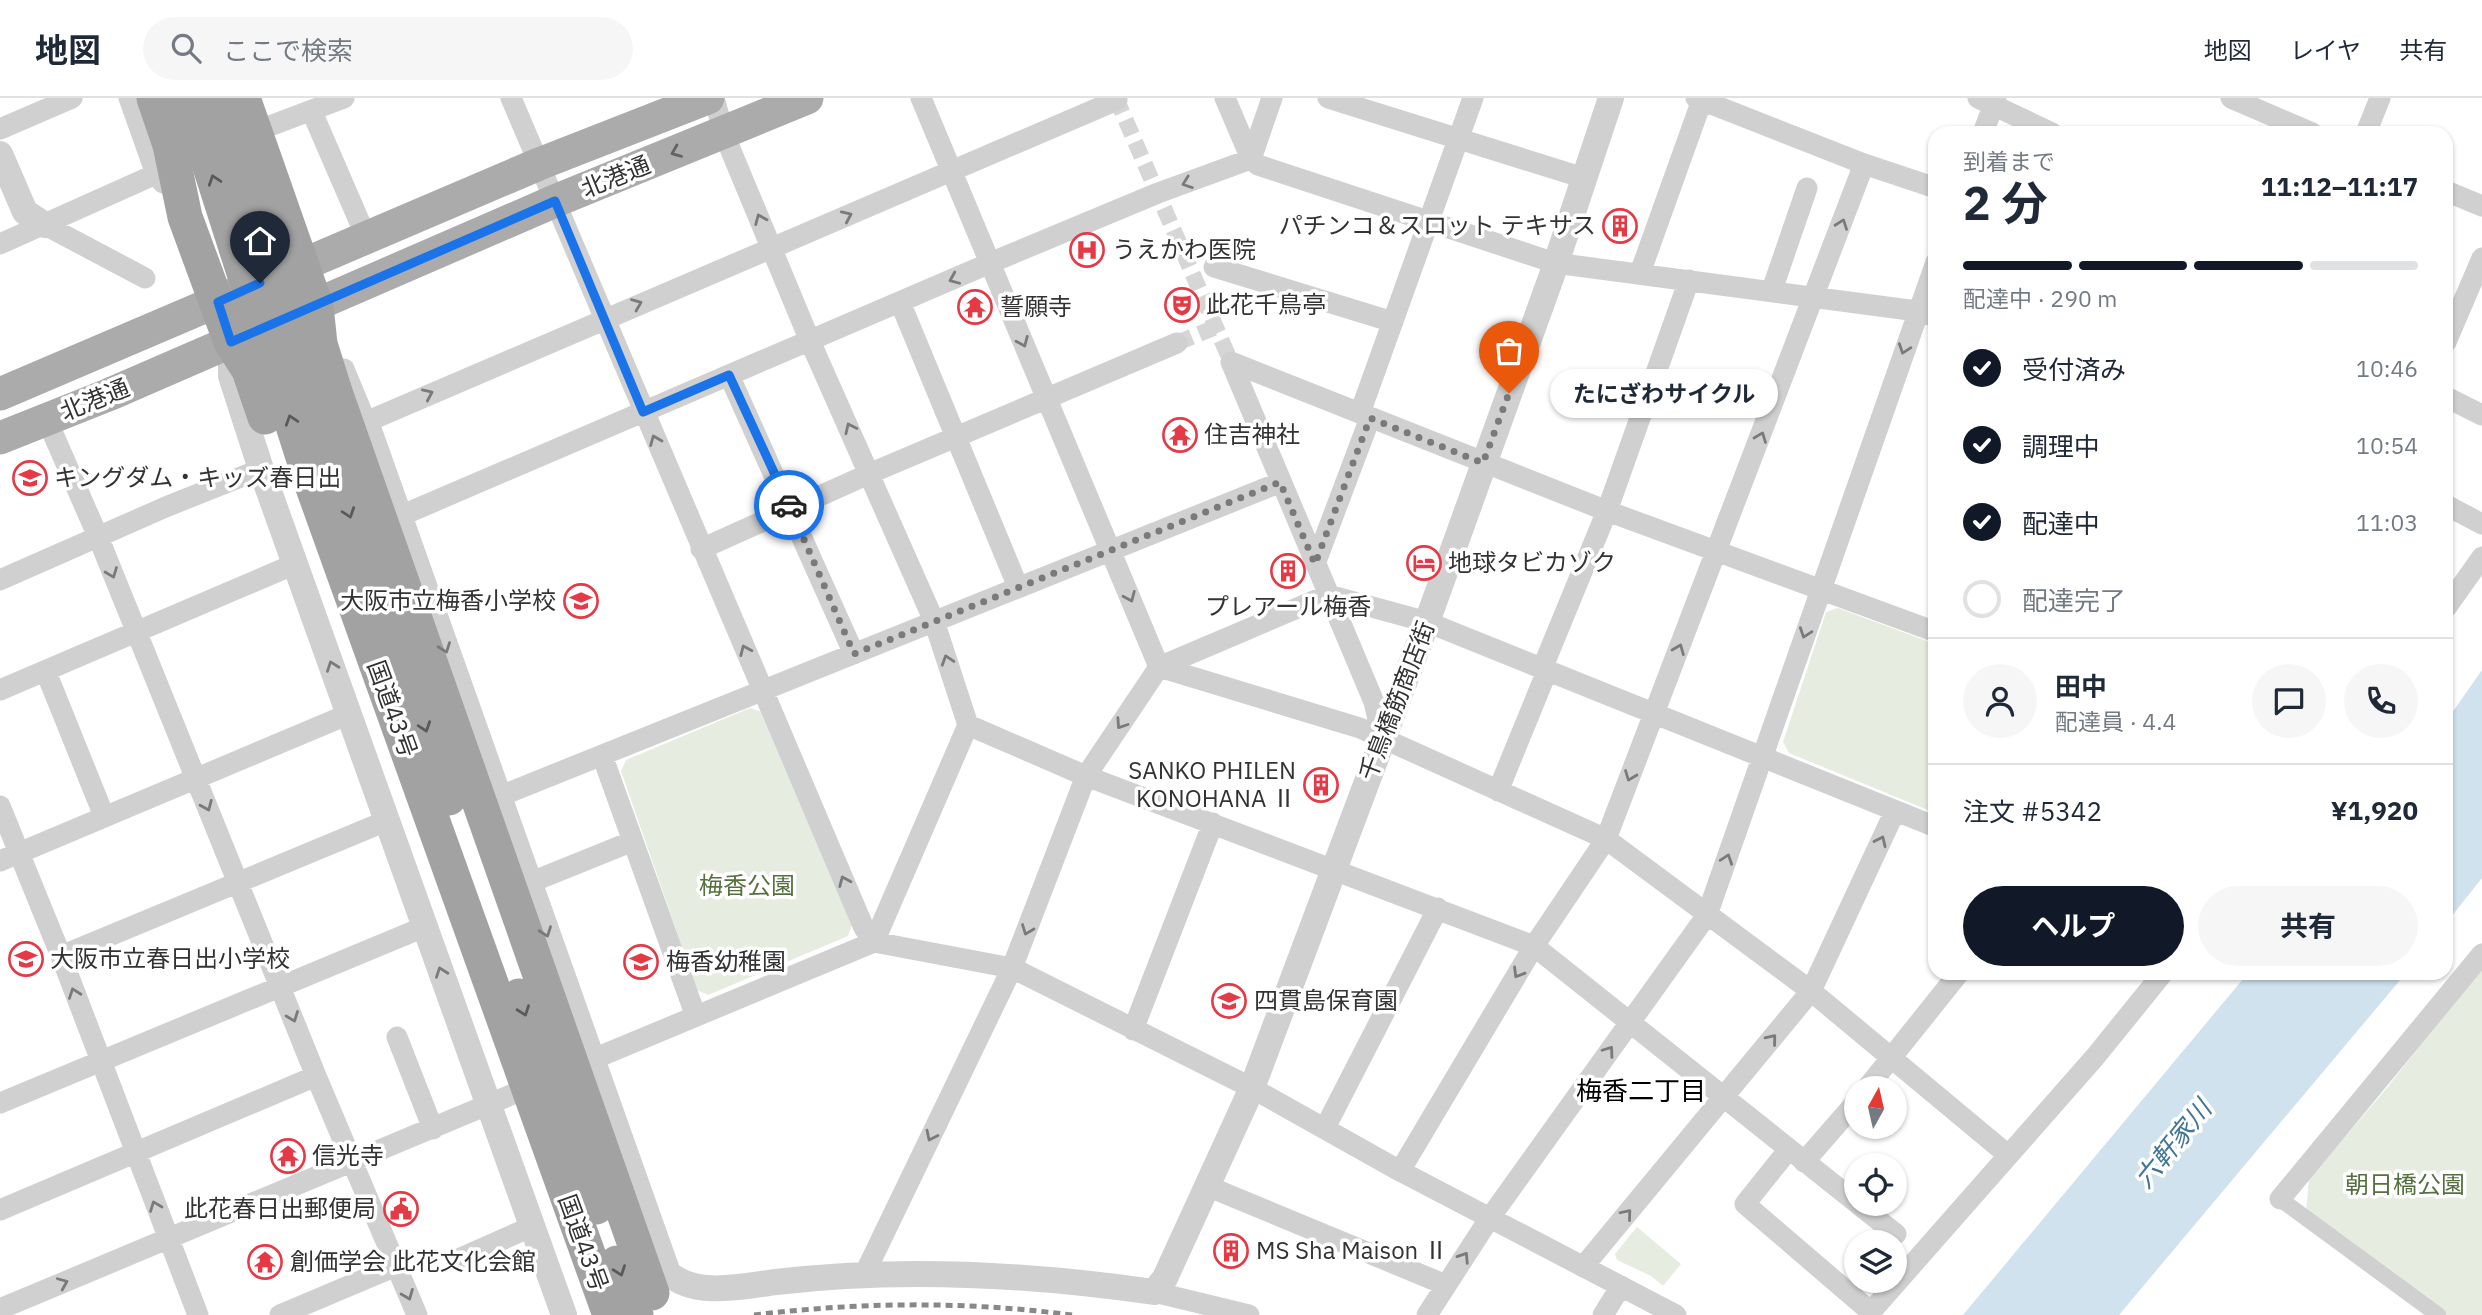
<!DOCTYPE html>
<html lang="ja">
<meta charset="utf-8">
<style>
:root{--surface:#fff;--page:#f6f6f7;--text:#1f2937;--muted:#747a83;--line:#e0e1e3;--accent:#111827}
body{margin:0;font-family:"IBM Plex Sans","Noto Sans JP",sans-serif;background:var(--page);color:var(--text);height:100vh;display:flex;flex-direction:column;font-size:26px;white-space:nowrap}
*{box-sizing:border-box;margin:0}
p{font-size:23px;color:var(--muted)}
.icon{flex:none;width:38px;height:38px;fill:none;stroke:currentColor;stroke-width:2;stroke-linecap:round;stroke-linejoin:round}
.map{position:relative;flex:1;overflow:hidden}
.details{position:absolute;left:1928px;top:28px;width:525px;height:854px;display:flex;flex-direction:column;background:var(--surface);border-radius:21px;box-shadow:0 2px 5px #0004}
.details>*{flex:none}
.needle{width:46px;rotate:8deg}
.buttons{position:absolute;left:1844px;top:978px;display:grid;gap:14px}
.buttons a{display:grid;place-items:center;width:63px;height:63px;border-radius:50%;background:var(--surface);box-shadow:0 2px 5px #0004;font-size:35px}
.pin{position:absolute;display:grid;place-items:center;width:60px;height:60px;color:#fff;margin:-72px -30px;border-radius:50% 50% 50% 0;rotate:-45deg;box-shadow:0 0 7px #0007}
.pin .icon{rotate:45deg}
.courier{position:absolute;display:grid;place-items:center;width:70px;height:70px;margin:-35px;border:5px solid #1a73e8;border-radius:50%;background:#fff;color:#222;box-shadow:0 2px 9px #0007}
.bubble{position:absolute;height:49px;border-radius:24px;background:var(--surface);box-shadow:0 2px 5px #0004;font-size:23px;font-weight:700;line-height:49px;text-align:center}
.overview em{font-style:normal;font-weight:700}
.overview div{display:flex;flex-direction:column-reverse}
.overview{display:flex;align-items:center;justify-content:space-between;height:119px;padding:0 35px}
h1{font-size:46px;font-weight:700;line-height:52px}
.bar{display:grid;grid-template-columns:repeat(4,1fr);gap:10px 7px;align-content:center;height:84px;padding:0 35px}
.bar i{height:9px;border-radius:5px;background:var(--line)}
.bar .active{background:var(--accent)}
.bar p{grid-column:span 4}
.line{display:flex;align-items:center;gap:18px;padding:0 35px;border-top:2px solid var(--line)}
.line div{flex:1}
.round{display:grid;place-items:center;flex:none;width:74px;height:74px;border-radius:37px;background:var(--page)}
ol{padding:0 35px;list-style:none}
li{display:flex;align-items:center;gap:21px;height:77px}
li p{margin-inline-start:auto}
li .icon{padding:7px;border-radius:50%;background:var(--accent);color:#fff;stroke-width:4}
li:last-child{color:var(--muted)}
li i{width:38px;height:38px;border:4px solid var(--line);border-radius:50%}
.action{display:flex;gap:14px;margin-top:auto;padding:14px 35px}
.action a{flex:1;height:80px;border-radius:42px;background:var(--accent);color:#fff;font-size:28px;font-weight:700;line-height:80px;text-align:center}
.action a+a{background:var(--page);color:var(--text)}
header{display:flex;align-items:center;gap:42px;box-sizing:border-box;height:98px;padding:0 35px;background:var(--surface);border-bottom:2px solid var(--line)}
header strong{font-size:33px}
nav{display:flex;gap:38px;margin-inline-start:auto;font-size:24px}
.search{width:490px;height:63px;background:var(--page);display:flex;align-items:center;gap:18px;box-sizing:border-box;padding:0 24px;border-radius:38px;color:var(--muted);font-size:26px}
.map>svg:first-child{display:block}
</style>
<header>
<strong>地図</strong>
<div class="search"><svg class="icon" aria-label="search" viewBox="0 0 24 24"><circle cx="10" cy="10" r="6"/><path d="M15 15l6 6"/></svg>ここで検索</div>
<nav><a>地図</a><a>レイヤ</a><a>共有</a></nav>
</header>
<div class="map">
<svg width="2482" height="1217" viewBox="0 0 2482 1217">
<rect width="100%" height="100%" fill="#fff"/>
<!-- green -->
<path fill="#e6ecdf" d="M 1838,510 L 1935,546 L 1935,715 L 1789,655 L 1783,644 L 1826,514 Z
M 750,610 L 760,613 L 852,827 L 848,838 L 708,897 L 697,892 L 621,673 L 626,662 Z
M 2482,869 L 2482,1217 L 2445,1217 L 2306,1113 L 2309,1081 L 2386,991 Z
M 1637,1129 L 1681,1166 L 1663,1188 L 1651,1178 L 1617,1162 L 1615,1156 Z"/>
<!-- water -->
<path fill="#cfe2ee" d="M 2482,572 L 2482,780 L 2447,824 L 2447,622 Z
M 2248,875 L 2406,875 L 2119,1217 L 1963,1217 Z"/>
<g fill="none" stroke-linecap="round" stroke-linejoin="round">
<!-- pedestrian-tunnel -->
<path stroke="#d6d6d6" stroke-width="16" stroke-dasharray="16 8" stroke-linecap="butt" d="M 1116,0 L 1231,264
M 1177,245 L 1216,229"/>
<!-- pedestrian -->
<path stroke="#d0d0d0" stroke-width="16" d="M 2280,1101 L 2438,1217"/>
<!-- minor -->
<path stroke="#d0d0d0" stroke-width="21" d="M 129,0 L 156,76 L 163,85
M 511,0 L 864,830 L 874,844
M 714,0 L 724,36 L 810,243 L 934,523 L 968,627 L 874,844
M 921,0 L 1159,569
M 1225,0 L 1251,61 L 1258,67 L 1555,165 L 1917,213 L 1936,219
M 1328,0 L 1584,80
M 1696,0 L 1864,66 L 1936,90
M 1978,0 L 2052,35
M 2231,0 L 2312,35
M 312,14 L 367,141
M 253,25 L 254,34 L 344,0
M 0,31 L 72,0
M 1983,35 L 1996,0
M 2366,35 L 2380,0
M 1251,61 L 1272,0
M 2446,93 L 2482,108
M 45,127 L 145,180
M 0,146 L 156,76
M 1214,169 L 1393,224
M 1640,175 L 1702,2
M 1772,192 L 1807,90
M 900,204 L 1018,489
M 2446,244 L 2482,160
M 1231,264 L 1607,413 L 1936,534
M 1231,264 L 1374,604 L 1383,643
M 344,271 L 366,324 L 1117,2
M 729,277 L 854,556
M 2446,299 L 2482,317
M 1360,315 L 1473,0
M 47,322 L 99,441 L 316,978 L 417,1217
M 2446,407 L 2482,426
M 398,419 L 990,165 L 1158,95 L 1251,61
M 701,451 L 871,375 L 1177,245
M 1315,466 L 1370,320
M 0,482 L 168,408 L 261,371
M 2446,510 L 2482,459
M 1159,569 L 1360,630 L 1606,741 L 1811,893 L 2008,1057
M 1542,571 L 1607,413 L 1689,182
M 46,574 L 104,718
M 0,592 L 295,466
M 968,627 L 1086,678 L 1534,848 L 1857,1105
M 602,657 L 695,916
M 1498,693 L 1547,573
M 498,699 L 1281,384
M 0,708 L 61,858 L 198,1217
M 0,763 L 349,616
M 529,785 L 633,743
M 61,858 L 386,723
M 1133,932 L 1213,725
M 397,939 L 433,1031
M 579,967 L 874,844 L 1012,870 L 1252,990 L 1400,1073 L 1676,1217
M 1867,990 L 1959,875
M 0,1005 L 424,829
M 1325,1030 L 1438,810
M 1789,1051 L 1745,1106 L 1871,1214
M 1804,1064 L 1857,1003
M 1400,1073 L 1534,848 L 1606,741 L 1864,66
M 1207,1088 L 1446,1187
M 2280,1101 L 2482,856
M 1858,1106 L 1896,1136
M 0,1112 L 316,978
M 456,1162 L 533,1128
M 1583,1169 L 1811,893 L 1895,713
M 864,1177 L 1012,870 L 1086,678 L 1159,569 L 1328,497 L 1427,524 L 1936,729
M 1154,1194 L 1249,1217
M 0,1211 L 537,986
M 280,1217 L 396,1168
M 1427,1217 L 1489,1121 L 1707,817 L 1936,164
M 1603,1217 L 1621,1188
M 1868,1217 L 2095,959 L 2163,875"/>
<!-- tertiary -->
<path stroke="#d0d0d0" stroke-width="26" d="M 0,56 L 25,114 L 45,127
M 231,244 L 231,278 L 261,371 L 564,1217
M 366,324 L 668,1175 C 696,1200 743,1188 776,1184 C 902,1169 1029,1176 1154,1194 L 1165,1180 L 1252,990 L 1427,524 L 1552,177 L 1611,0"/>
<!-- primary -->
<path stroke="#ababab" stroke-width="33" d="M 0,296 L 539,66 L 708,0
M 0,340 L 108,297 L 555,103 L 807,0"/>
<!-- trunk -->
<path stroke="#a2a2a2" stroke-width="35" d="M 154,0 L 170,47 L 185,119 L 231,244 L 249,272 L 265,319
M 243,0 L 316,208 L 320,246 L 334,291"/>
<!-- rail -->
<path stroke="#888" stroke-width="5" stroke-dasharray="7 5" stroke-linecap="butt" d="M 754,1217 C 860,1204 966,1203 1072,1217"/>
<!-- trunk-bridge -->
<path stroke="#a2a2a2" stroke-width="35" d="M 188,0 L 311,384 L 610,1217
M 215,0 L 335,374 L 449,700
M 334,291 L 652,1195
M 519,898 L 596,1109
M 617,1165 L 636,1217"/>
</g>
<!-- one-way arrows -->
<defs><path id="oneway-chevron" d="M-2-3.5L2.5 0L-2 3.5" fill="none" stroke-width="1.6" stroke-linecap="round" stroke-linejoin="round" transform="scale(1.75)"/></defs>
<use stroke="#636363" href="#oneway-chevron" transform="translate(676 54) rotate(158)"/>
<g stroke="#5a5a5a">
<use href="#oneway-chevron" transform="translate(214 82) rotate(-108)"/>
<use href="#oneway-chevron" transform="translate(291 322) rotate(-108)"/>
<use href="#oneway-chevron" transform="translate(349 415) rotate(71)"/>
<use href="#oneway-chevron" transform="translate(425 629) rotate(71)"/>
<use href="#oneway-chevron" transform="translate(524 913) rotate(70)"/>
<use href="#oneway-chevron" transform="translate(620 1173) rotate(70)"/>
</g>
<g stroke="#7a7a7a">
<use href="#oneway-chevron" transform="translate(1187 85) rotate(160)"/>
<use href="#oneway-chevron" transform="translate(847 118) rotate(-24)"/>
<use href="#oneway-chevron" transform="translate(760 121) rotate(-113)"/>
<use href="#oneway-chevron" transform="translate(1842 126) rotate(-70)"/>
<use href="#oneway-chevron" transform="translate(954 181) rotate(157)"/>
<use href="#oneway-chevron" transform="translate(637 206) rotate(-22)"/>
<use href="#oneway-chevron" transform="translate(1023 244) rotate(67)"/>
<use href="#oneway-chevron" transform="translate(1904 251) rotate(109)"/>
<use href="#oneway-chevron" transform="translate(428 296) rotate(-24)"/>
<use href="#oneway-chevron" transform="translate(850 330) rotate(-115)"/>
<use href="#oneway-chevron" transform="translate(1761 339) rotate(-69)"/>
<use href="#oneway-chevron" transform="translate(655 342) rotate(-112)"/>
<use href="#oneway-chevron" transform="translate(112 475) rotate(69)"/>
<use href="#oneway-chevron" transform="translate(1130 499) rotate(67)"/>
<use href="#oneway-chevron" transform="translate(1805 535) rotate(109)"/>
<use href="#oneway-chevron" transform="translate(445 550) rotate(70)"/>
<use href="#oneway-chevron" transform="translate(1679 551) rotate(-68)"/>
<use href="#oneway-chevron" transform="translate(745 552) rotate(-114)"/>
<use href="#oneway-chevron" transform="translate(947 562) rotate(-108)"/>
<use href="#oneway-chevron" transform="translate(332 568) rotate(-110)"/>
<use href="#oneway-chevron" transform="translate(1121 626) rotate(124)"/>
<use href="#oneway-chevron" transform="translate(1630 678) rotate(111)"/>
<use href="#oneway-chevron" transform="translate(207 708) rotate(67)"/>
<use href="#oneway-chevron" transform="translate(1881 743) rotate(-65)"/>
<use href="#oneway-chevron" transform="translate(1727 761) rotate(-71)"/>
<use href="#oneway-chevron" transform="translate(844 783) rotate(-113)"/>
<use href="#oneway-chevron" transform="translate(1027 832) rotate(111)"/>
<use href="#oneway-chevron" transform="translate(546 834) rotate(70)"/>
<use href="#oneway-chevron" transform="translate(441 874) rotate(-110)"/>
<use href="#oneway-chevron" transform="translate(1518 875) rotate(121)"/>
<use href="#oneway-chevron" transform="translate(74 895) rotate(-110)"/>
<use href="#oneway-chevron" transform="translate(293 919) rotate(69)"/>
<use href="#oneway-chevron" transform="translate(1772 941) rotate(-51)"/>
<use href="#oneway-chevron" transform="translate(1609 953) rotate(-54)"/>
<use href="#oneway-chevron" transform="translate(931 1038) rotate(116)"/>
<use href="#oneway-chevron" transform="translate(155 1108) rotate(-111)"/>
<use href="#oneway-chevron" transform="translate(1627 1116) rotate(-50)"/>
<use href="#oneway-chevron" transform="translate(1464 1159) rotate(-57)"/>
<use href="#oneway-chevron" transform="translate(63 1185) rotate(-23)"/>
<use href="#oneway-chevron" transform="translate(408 1197) rotate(68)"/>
</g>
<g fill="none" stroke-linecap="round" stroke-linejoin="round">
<!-- done -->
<path stroke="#7a7a7a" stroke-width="7" stroke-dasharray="0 12.6" d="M 789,407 L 854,556 L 1280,384 L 1315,466 L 1370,320 L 1483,365 L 1509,295"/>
<!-- route -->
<path stroke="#1a73e8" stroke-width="9" d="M 260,185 L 218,204 L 231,244 L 555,103 L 643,314 L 729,277 L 789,407"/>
</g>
<!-- icons -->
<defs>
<g id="building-ring" transform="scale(1.75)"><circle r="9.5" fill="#fff" stroke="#e63946" stroke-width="1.5"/><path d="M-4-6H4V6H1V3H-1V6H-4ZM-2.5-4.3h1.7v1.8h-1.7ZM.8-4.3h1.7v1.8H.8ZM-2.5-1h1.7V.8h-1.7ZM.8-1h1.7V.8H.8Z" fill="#e63946"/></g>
<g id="hospital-ring" transform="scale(1.75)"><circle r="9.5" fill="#fff" stroke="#e63946" stroke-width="1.5"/><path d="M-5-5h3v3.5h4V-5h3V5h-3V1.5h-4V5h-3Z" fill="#e63946"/></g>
<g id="theatre-ring" transform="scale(1.75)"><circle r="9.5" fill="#fff" stroke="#e63946" stroke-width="1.5"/><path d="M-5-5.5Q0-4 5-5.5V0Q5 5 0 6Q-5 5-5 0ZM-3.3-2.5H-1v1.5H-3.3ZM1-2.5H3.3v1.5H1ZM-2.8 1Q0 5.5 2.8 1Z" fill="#e63946"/></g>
<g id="temple-ring" transform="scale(1.75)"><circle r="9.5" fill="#fff" stroke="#e63946" stroke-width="1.5"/><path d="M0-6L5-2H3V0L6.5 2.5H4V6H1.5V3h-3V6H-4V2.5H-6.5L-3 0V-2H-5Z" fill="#e63946"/></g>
<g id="school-ring" transform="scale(1.75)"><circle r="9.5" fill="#fff" stroke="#e63946" stroke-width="1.5"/><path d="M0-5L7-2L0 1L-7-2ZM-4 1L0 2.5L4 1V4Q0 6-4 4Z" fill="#e63946"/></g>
<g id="hotel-ring" transform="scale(1.75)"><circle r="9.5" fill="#fff" stroke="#e63946" stroke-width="1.5"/><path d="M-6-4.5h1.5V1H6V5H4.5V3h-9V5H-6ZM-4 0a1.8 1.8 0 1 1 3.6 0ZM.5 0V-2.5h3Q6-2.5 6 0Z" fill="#e63946"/></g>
<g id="civic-ring" transform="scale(1.75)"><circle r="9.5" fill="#fff" stroke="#e63946" stroke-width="1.5"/><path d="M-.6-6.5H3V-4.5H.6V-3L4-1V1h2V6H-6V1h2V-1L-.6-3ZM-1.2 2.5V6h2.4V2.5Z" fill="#e63946"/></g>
</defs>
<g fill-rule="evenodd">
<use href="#building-ring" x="1620" y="128"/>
<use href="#hospital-ring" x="1087" y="152"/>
<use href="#theatre-ring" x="1182" y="207"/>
<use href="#temple-ring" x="975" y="209"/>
<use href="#temple-ring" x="1180" y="337"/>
<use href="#school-ring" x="30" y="380"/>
<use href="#hotel-ring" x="1424" y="465"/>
<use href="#building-ring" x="1288" y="473"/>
<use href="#school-ring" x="581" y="503"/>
<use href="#building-ring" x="1321" y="687"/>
<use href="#school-ring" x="26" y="861"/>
<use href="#school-ring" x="641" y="864"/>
<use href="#school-ring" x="1229" y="903"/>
<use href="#temple-ring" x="288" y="1058"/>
<use href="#civic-ring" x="401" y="1111"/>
<use href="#building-ring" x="1231" y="1153"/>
<use href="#temple-ring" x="265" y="1164"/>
</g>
<g text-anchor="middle" stroke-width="7" stroke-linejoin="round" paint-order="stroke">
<!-- street labels -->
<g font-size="24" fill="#333" stroke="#fff">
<text transform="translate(616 79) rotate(-22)" y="8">北港通</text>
<text transform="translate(95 302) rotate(-22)" y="8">北港通</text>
<text transform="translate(1397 603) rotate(-69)" y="8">千鳥橋筋商店街</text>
<text transform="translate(392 611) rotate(70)" y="8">国道43号</text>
<text transform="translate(583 1145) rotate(70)" y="8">国道43号</text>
</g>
<!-- poi labels -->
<g font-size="24" fill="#333" stroke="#fff" text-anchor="start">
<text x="1596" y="136" text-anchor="end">パチンコ＆スロット テキサス</text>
<text x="1112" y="160">うえかわ医院</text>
<text x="1206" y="215">此花千鳥亭</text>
<text x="1000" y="217">誓願寺</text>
<text x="1204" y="345">住吉神社</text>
<text x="54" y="388">キングダム・キッズ春日出</text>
<text x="1448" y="473">地球タビカゾク</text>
<text x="556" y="511" text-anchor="end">大阪市立梅香小学校</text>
<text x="1288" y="517" text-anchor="middle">プレアール梅香</text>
<text x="1296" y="681" text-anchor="end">SANKO PHILEN<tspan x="1296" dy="28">KONOHANA Ⅱ</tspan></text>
<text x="50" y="869">大阪市立春日出小学校</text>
<text x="666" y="872">梅香幼稚園</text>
<text x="1254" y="911">四貫島保育園</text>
<text x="312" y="1066">信光寺</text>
<text x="376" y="1119" text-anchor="end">此花春日出郵便局</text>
<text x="1256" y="1161">MS Sha Maison Ⅱ</text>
<text x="290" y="1172">創価学会 此花文化会館</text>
</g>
<!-- park labels -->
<g font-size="24" fill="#56703f" stroke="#fff">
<text x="747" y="796">梅香公園</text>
<text x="2405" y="1095">朝日橋公園</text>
</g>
<!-- neighbourhood labels -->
<g font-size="26" fill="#000" stroke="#fff">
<text x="1641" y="1002">梅香二丁目</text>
</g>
<!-- water labels -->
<g font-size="26" font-style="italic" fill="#3f7597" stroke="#fff">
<text transform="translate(2173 1046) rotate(-51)" y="9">六軒家川</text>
</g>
</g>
</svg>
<div class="buttons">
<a><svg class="needle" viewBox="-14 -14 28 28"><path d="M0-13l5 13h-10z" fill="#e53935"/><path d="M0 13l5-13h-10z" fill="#747a83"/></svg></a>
<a><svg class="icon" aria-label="locate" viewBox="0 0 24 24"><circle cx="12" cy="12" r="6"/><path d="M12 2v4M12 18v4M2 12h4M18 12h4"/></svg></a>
<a><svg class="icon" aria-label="layers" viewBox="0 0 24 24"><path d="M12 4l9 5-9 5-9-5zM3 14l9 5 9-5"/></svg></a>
</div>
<div class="pin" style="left:1509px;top:295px;background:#ea580c"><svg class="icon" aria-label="bag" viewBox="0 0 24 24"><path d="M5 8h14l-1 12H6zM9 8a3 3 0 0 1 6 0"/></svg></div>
<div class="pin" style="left:260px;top:185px;background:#1f2937"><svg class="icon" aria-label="home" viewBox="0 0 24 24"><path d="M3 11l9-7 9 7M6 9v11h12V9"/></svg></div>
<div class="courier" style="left:789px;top:407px"><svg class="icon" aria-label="car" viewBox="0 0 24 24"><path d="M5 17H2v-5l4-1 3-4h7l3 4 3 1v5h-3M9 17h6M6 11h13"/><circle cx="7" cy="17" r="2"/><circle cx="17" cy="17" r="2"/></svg></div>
<div class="bubble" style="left:1550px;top:271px;width:228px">たにざわサイクル</div>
<section class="details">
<div class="overview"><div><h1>2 分</h1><p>到着まで</p></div><em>11:12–11:17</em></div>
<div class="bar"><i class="active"></i><i class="active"></i><i class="active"></i><i></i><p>配達中 · 290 m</p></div>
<ol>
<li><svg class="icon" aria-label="check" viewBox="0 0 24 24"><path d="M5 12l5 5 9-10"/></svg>受付済み<p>10:46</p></li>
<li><svg class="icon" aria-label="check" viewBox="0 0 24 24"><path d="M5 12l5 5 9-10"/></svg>調理中<p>10:54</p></li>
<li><svg class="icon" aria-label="check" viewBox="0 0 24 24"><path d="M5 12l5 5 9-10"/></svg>配達中<p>11:03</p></li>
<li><i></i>配達完了</li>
</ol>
<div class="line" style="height:126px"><a class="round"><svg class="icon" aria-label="person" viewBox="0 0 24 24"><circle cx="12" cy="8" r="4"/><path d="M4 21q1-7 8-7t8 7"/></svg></a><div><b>田中</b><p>配達員 · 4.4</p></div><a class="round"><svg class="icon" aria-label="chat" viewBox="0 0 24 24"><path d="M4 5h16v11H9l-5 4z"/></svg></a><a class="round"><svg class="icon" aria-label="phone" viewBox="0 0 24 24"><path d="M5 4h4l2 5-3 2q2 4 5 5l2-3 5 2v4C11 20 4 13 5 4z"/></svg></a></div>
<div class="line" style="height:91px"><div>注文 #5342</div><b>¥1,920</b></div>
<div class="action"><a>ヘルプ</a><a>共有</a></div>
</section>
</div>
